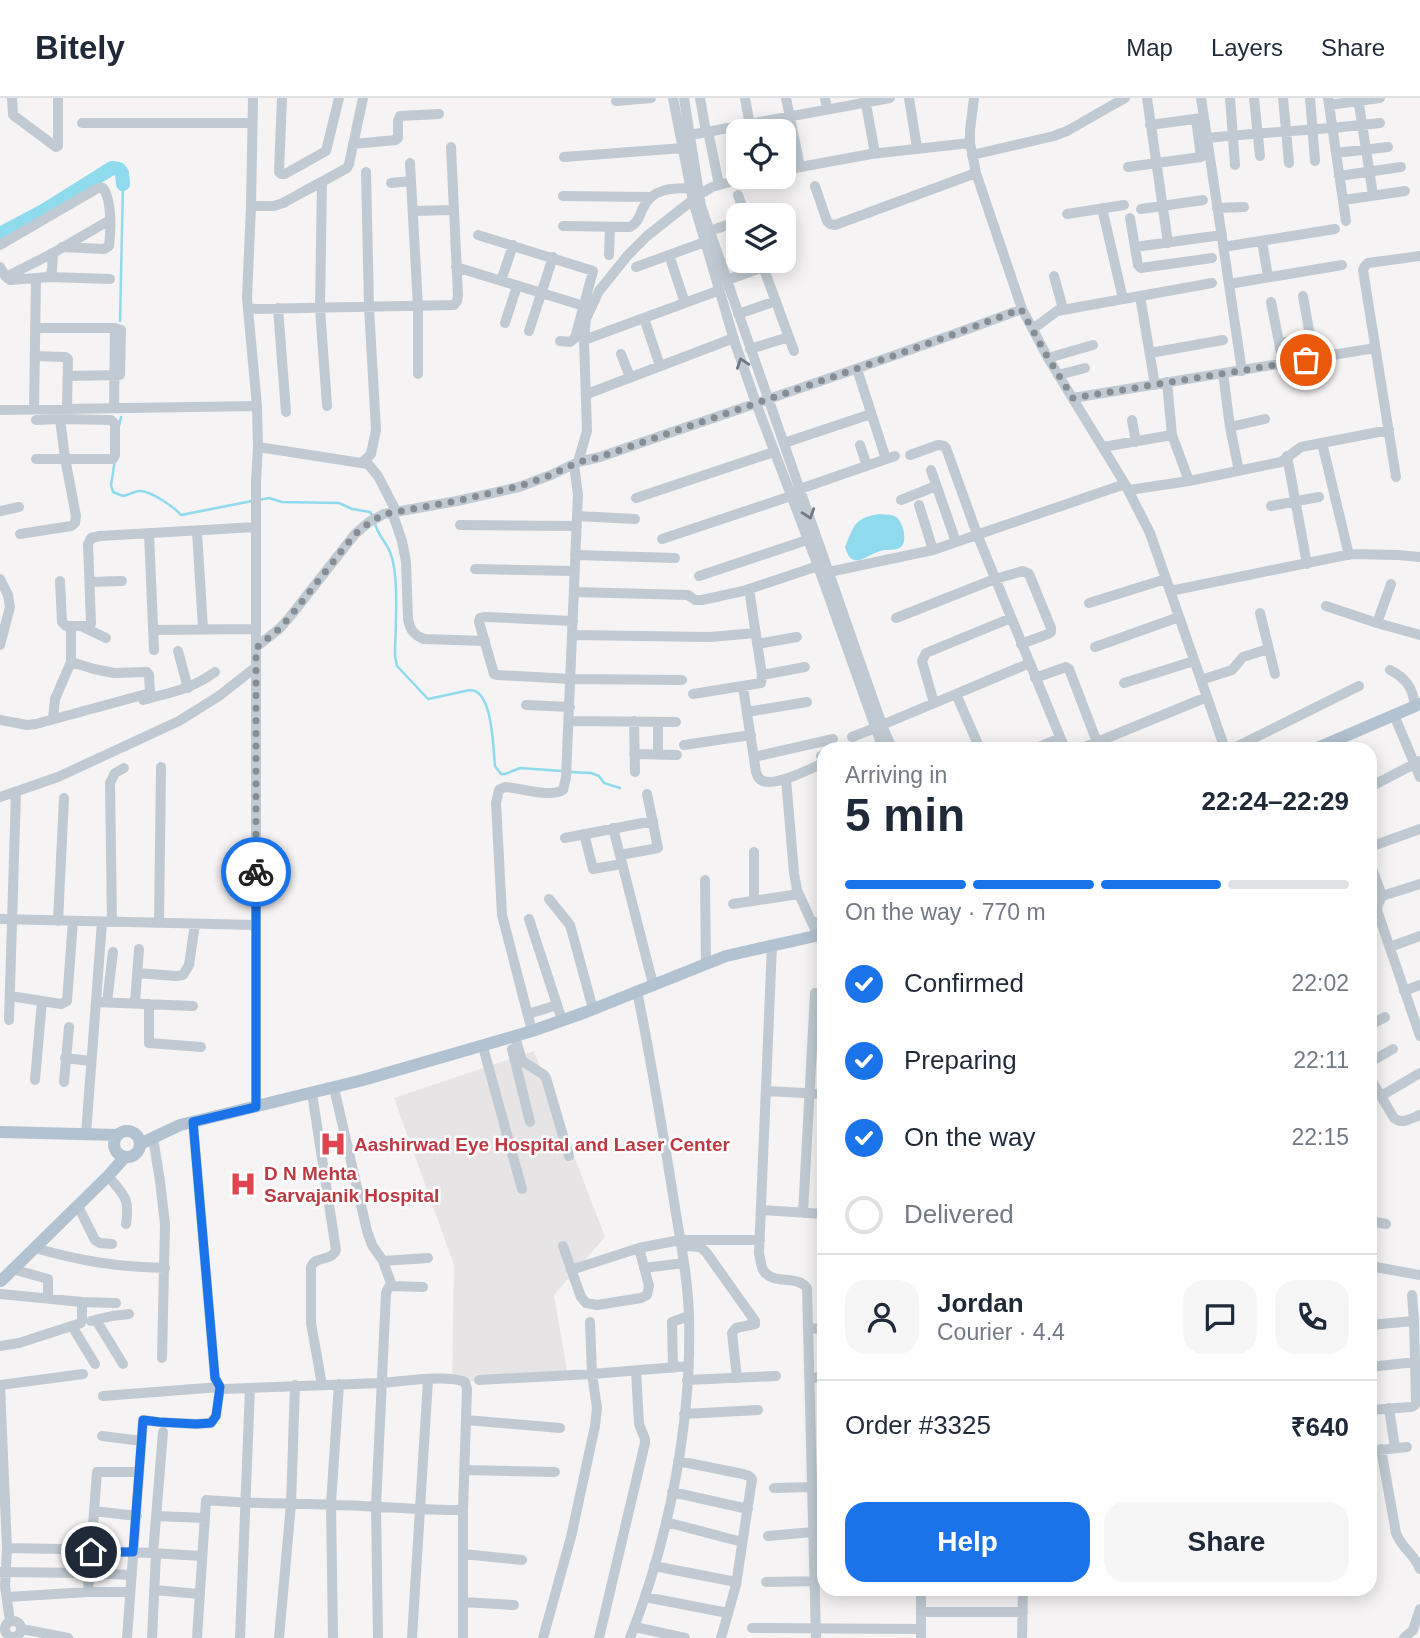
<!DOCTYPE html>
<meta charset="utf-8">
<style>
:root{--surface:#fff;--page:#f6f6f7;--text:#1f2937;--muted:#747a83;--line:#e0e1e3;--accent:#1a73e8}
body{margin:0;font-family:Arial,sans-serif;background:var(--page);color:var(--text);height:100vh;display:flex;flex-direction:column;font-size:26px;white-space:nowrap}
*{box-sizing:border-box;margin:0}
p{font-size:23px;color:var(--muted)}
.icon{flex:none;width:38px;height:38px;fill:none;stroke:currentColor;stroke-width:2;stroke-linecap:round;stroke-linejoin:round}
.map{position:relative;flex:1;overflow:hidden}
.side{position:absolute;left:817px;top:644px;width:560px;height:854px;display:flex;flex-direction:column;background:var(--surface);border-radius:21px;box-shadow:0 4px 18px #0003}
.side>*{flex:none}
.controls{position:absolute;left:726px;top:21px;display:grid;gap:14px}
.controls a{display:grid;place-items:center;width:70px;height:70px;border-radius:14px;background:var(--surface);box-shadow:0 4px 18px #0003;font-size:35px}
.pin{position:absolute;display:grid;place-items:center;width:60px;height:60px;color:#fff;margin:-30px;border:4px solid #fff;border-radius:50%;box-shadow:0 2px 7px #0007}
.courier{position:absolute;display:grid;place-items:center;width:70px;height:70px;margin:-35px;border:5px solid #1a73e8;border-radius:50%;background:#fff;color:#222;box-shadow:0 2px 9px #0007}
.summary em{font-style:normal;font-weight:700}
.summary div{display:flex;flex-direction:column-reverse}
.summary{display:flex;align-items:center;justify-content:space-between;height:119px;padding:0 28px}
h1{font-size:46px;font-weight:700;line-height:52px}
.bar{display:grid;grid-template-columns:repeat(4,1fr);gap:10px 7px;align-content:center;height:84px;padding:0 28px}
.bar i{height:9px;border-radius:5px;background:var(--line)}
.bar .selected{background:var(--accent)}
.bar p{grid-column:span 4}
.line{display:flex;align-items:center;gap:18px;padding:0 28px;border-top:2px solid var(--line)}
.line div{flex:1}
.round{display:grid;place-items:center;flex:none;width:74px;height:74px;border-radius:21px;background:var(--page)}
ol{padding:0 28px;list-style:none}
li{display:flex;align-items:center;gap:21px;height:77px}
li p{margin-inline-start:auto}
li .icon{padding:7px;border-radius:50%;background:var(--accent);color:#fff;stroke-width:4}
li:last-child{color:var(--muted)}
li i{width:38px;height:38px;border:4px solid var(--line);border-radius:50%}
.primary-button{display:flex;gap:14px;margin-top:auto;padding:14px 28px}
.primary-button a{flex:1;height:80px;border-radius:21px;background:var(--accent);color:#fff;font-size:28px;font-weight:700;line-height:80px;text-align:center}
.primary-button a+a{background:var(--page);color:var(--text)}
header{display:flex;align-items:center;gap:42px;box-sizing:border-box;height:98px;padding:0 35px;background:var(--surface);border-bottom:2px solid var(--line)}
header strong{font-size:33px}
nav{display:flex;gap:38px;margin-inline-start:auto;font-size:24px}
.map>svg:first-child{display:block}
</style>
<header>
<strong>Bitely</strong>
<nav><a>Map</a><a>Layers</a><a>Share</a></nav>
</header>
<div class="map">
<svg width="1420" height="1540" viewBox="0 0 1420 1540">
<rect width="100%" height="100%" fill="#f5f3f3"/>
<!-- education -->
<path fill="#e6e4e5" d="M 534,953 L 605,1139 L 554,1197 L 568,1279 L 452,1284 L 454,1167 L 394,1000 Z"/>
<!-- water -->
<path fill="#90daee" d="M 880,416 C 885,417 892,416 896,419 C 903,424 908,443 901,449 C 896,453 886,451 880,453 C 872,455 862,464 854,462 C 848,460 847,454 845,449 C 855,426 854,420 880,416 Z"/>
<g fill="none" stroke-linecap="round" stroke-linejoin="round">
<!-- stream -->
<path stroke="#90daee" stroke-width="2.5" d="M 120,223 L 123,86
M 119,328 L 121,319
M 115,362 L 111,387 L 113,394 L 123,398 C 129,397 134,393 140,393 C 151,393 174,409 181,417 L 252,403
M 258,402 L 269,400 L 282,404 L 339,405 L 352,411 L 370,414 L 373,419
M 375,425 C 377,436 386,444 390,454 C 400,478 395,531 395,558 L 397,568 L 428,601 L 470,592 C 493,592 493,650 495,668 L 501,676 L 505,676 L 520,670 L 562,673
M 569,674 L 591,675 L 599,678 L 604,685 L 620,690"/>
<!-- river -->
<path stroke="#90daee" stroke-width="14" d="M 0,136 L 45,112 L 112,70 L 119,71 L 122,75 L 123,86"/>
<!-- minor -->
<path stroke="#c1cad2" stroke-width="10" d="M 12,0 L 13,17 L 56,49 L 58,48 L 58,0
M 253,0 L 251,108 L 247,200 L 257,308 L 258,349 L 256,383 L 256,1009
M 282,0 L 279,74 L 281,76 L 285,76 L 326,53 L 339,0
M 673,0 L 693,103 L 735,245 L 756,305 L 818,468 L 883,651
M 684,0 L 701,108 L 882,627 L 892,651
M 700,0 L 706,34
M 745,0 L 751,33
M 786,0 L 800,69
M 825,0 L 827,11
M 909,0 L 917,50
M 974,0 L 970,32 L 970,45 L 976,75 L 1022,211 L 1048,260 L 1125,386 L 1150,435 L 1225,651
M 1147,0 L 1168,145
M 1201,0 L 1242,273
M 1230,0 L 1235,67
M 1254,0 L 1260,58
M 1283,0 L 1289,65
M 1310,0 L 1315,63
M 1328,0 L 1346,123
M 1358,0 L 1373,97
M 865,1 L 875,55
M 616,3 L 651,0
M 1329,7 L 1380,0
M 82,25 L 252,25
M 1150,27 L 1202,20
M 708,33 L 719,87
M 690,37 L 890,0
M 1207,40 C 1265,34 1323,32 1380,25
M 353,46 L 396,42 L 398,40 L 398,23 L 400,18 L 439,16
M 1336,55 L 1388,49
M 972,57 L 1054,38 L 1067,33 L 1125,0
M 564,59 L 683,50
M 410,65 L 418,209 L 418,276
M 1128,69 L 1201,59 L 1196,21
M 784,72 L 871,56 L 970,45
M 1339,78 L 1401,69
M 322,84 L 320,210 L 327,308
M 391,85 L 411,83
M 815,88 L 827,123 L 830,126 L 835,127 L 976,75
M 738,97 L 745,117
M 563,98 L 650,99
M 1343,102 L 1405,93
M 251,108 L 274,108 L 283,105 L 347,70 L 349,66 L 363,0
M 1102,110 L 1123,201
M 1217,110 L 1244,109
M 1141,111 L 1203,102
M 413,113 L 453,112
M 1067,116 L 1124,107
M 1130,120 L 1138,167 L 1141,170 L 1212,160
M 563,128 L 630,129 C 639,124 639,118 643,110 C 653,89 674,90 694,90
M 710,133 L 738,123
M 478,137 L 593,173 L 575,240 L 570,244 L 560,243
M 1262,143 L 1268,179
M 0,147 L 98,90 L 103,90 C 112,102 111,133 109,148 L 104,151 L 62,149
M 1135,149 L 1222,137
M 1223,149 L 1335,131
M 609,157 L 610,129
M 669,157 L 685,205
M 761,163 L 794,253
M 0,169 L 6,179 L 10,182 L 49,179 L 52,173 L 53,155
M 456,169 L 584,208
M 636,169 L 705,144
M 1054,178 L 1063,211
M 6,179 L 53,155 L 110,122
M 49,179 L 110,181
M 727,182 L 764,169
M 501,183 L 513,147
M 1229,186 L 1342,167
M 1140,198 L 1155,287
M 1271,204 L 1283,265
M 278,210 L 286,314
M 248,211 L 454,207 L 457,203 L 458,197 L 451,49
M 738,216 L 776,203
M 644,220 L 660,268
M 505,225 L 517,188
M 35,230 L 115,230 L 121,232 L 120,277 L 68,278
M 1033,231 L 1057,213 L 1212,185
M 529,233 L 553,159
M 584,242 L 720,192
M 1279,245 L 1304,241 L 1310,238 L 1303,198
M 750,251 L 789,239
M 1150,255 L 1223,242
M 621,256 L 630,279
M 35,258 L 65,259 L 68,261 L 67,311
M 1048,260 L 1093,247
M 857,271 L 886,361
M 1223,275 L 1230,329 L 1239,373
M 1058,277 L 1085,270
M 1167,284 L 1172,337 L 1189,383
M 587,296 L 734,240
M 1073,300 L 1375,250
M 114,310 L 115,230
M 34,311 L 36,180
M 0,312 L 257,308
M 36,322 L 60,321 L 111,322 L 115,326 L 115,357 L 113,361 L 36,361
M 1132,322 L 1136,344
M 1230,329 L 1265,321
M 784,345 L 871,316
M 1322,345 L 1349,457
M 860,347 L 867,368
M 258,349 L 368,366 L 378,378 L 396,413
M 1103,349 L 1172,337
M 910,357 L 938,347 L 944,348 L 946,350 L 977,436 L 1065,651
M 1287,358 L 1307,466
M 578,364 L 587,333 L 584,242 L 586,221 L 599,193 L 628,157 L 647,138 L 699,97 L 712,89 L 748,79
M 362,365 L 371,356 L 376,332 L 369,209 L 366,74
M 931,372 L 956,444
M 1396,379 L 1363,172 L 1365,168 L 1368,165 L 1420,158
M 797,392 L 895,358
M 1129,392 L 1189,383 L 1281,364 L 1301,349 L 1389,332
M 636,400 L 774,354
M 901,402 L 936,388
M 919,407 L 933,452
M 1271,408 L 1319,399
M 0,413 L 19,409
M 392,414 L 402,443 L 406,464 L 408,521 C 410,532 414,537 424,541 L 485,543
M 577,418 L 635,421
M 460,427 L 577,428
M 197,433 L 203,531
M 149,435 L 154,552
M 20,436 L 71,428 L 75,425 L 76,418 L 65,360 L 60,321
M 662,441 L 794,397
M 575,457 L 675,460
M 475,471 L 575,473
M 824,475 L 933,452 L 1125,386
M 699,478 L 807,442
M 0,481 L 8,497 L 10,509 L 0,547
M 60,483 L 62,524 L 66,528 L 90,528 L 91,525 L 88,446 L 91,440 L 100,438 L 256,429
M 90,484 L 122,483
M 1170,493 L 1351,456 L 1398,457 L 1420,459
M 574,494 L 688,497 L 695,502 L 702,502 L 743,493 L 818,468
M 1089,505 L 1166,481
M 1326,508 L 1377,525 L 1420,537
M 1260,515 L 1275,576
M 896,520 L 995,481 L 1023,473 L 1029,476 L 1051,530 L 1051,534 L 1048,536 L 1021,546
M 573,523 L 486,519 L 480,520 L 479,524 L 494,576 L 497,577 L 571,581 L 682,582
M 1377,525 L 1391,486
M 81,528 L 106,540
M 153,532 L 256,531
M 572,537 L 710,539 L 756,535
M 757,546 L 797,539
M 256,549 L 279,531 L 289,520 L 355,436 L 369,424 L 384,416 L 457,403 L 519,389 L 551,377 L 578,364 L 600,359 C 740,310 882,264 1022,211
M 1095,549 L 1179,519
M 178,553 L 188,590
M 1390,572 C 1406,580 1413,590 1415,608
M 762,577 L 805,569
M 1035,580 L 1066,569 L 1069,571 L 1097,644
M 1201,582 L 1232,572 L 1243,559 L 1268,551
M 1124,585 L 1194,563
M 743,589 L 756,674 C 758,679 758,681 763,683 C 778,688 810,671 823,665
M 693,596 L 761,585 L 762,577 L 749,491
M 956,596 L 980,651
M 143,602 C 171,594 190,592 215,574
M 934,605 L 922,563 L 926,555 L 1011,520
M 526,607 L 570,609
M 747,614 L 807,604
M 1394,617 L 1420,679
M 53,621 L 55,601 L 71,564 L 71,528
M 0,622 L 27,627 L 36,626 L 150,595 L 149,577 L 147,574 L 114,575 L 94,571 L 71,564
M 569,623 L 676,624
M 634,623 L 635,674
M 882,627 L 1030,565
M 852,639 L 875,630
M 684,647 L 751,637
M 842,651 L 847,651
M 1034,651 L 1060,640
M 1080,651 L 1207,599
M 1232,651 L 1359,588
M 634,656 L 677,657
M 658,656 L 658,624
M 821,658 L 824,657
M 754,659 L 833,641
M 786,681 L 794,775 L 797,792 L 818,838
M 1370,689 L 1420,663
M 0,699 L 58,679 L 179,623 L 219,598 L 256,569
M 613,730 L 653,886
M 584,736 L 593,771 L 622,766
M 565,740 L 653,723
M 1370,749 L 1420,731
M 754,754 L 754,803
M 620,757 L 658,750 L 647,696
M 1370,765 L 1382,798
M 705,782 L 706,866
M 1420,786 L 1382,798 L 1378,807 L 1377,812 L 1420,938
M 549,801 L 570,827 L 572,834 L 593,911
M 733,806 L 799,796
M 0,821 L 256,827
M 529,821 L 562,922
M 58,823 L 64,700
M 112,824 L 110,685 L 115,675 L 124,670
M 159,825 L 161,669
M 812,825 L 824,822
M 772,847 L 759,1155 C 760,1160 761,1168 763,1172 C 773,1188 796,1176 807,1190 L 816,1540
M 1390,849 L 1420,838
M 137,875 L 176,878 L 183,877 L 189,867 L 195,826
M 1404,893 L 1420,887
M 10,898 L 61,906 L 67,903 L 73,823
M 96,904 L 193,908
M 107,904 L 113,854
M 135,905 L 139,851
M 149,906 L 149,945 L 201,949
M 528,916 L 557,907
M 9,922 L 16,694
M 1370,927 L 1385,919
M 532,933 L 502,817 L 496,705 L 499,692 L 505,689 C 522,690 549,700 563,692 L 566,680 L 577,418 L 578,397 L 574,366
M 515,939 L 522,963 L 544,977 L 546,980 L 569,1058
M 483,949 L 522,1091
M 512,951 L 530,1024
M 65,960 L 91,963
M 1370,964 L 1393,951
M 1370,980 L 1394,1020 C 1402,1027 1412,1020 1420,1017
M 35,982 L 42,903
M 64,984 L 69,929
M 334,990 L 367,1133 L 372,1147 L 383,1163 L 392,1188
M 766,993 L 824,996
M 312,995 L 336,1152 C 331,1164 316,1157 311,1169 L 311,1225 L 322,1287
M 1381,998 L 1420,975
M 193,1024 L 215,1280 L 220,1289 L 223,1291 C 275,1289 328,1287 380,1285 C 400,1284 447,1276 465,1284 L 467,1291 L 463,1412 L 463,1540
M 86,1036 L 102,824
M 153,1040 L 160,1083 L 165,1126 L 162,1260
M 108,1078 C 124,1098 130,1099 126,1126
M 78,1108 L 95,1142 L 100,1145 L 112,1146
M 761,1112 L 824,1116
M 803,1115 L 815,895
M 1370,1123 L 1386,1126
M 563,1148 L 581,1199 L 586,1205 L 597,1207 L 641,1200 L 647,1197 L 649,1188 L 639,1150
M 686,1148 L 700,1149 L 706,1154 L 755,1223 L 755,1226 L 736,1230 L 732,1235 L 737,1280
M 35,1150 C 81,1163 116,1169 165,1170
M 383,1163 L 428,1160
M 1370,1168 L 1420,1177
M 644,1170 L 684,1165
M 12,1171 L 48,1181 L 48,1200
M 571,1172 L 639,1150 L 680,1142 L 760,1142
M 1,1196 L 82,1204 L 116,1205
M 96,1222 L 123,1266
M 91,1223 L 112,1218 L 129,1216
M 1370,1227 L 1414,1223
M 72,1228 L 95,1266
M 808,1231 L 824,1230
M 0,1248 L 19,1245 L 81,1225 L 82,1222 L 82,1204
M 1370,1269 L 1415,1264
M 673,1270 L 672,1224 L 689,1218
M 809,1280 L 824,1279
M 479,1282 L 592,1276 L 689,1268
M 687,1282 L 776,1278
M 0,1287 L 83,1276
M 0,1288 L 7,1450 L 5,1488 L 10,1523
M 103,1298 L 220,1289 L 216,1318 L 211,1325 L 196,1326 L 158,1324 L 143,1322 L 127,1540
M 1389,1310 L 1395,1350
M 1370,1312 L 1411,1309 L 1415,1307 L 1416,1304 L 1414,1223 L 1412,1197
M 684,1316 L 758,1312
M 466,1322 L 560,1330
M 102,1338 L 142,1343
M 1381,1351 L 1396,1435 C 1402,1451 1413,1454 1420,1471
M 1370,1353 L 1407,1349
M 678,1363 L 743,1376 L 749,1378 L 752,1381 L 736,1487 L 721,1540
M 464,1372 L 555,1374
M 774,1390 L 812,1389
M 672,1394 L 748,1411
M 94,1413 L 137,1418
M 156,1418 L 205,1420
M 666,1424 L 742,1444
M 768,1438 L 813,1434
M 7,1450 L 62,1451 L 91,1454 L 133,1454 L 202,1458
M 63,1451 L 92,1436
M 153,1456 L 163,1334
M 463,1456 L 522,1462
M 654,1468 L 736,1484
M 0,1474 L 90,1475 L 132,1477
M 766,1484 L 824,1483
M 154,1492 L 200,1496
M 88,1494 L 97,1374 L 139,1374
M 7,1499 L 88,1494 L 130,1494
M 645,1499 L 728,1515
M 463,1504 L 514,1507
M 921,1514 L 1023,1514
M5 1531a8 8 0 1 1 16 0a8 8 0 1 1-16 0Z
M 635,1529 L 685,1540
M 752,1530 L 921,1531
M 22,1531 L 68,1540
M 152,1540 L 156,1456
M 197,1540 L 206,1402 C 249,1406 291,1405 335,1407 C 378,1408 420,1412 463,1412
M 240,1540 L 250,1290
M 279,1540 L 291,1406 L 295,1287
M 333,1540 L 331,1406 L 339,1286
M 378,1540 L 376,1409 L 386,1195 L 388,1190 L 392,1188 L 423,1189
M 412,1540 L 428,1282
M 543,1540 L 571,1439 L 595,1328 L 597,1310 L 592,1276 L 590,1224
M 599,1540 L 645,1345 L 645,1341 L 639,1326 L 636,1273
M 630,1540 C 669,1441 692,1325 689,1218 C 688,1178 679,1137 673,1097 C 662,1029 651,961 637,893
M 921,1540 L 921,1491
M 1022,1540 L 1023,1491
M 1404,1540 L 1413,1532 L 1420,1511"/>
<!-- major -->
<path stroke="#b3c2d1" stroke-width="12" d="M 1315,651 L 1420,606
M114 1046a13 13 0 1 1 26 0a13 13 0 1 1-26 0Z
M 0,1034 L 118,1037
M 140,1046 L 180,1027 L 363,982 L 532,933 L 586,914 L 726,858 L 824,836
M 1,1183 L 108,1078 L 125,1059"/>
</g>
<!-- one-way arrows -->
<defs><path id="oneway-chevron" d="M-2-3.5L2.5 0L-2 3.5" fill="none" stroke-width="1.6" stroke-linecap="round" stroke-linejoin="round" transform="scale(1.75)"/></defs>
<g stroke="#6e7983">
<use href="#oneway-chevron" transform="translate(742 265) rotate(-109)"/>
<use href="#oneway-chevron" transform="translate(809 416) rotate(71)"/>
</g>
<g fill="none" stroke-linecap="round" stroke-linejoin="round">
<!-- done -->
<path stroke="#868d94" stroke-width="7" stroke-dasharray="0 12.6" d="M 256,774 L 256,550 L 279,531 L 289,520 L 355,436 L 369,425 L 384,416 L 457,403 L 520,388 L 551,377 L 578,364 L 600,359 C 740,310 882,264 1021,211 L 1048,260 L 1073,300 L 1306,262"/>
<!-- route -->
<path stroke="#1a73e8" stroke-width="9" d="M 91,1454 L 133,1454 L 143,1322 L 159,1324 L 196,1326 L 211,1325 L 216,1318 L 220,1289 L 215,1280 L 193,1024 L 256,1009 L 256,774"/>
</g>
<!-- icons -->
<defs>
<g id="hospital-bare" transform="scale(2.1)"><path d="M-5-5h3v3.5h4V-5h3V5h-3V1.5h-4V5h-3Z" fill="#e0444e" stroke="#fff" stroke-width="2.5" paint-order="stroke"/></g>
</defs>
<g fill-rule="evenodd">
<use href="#hospital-bare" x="333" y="1046"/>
<use href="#hospital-bare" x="243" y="1086"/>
</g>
<g text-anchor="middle" stroke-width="5" stroke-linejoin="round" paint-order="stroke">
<!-- health labels -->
<g font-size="19" font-weight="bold" fill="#be3a42" stroke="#fff" text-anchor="start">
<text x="354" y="1053">Aashirwad Eye Hospital and Laser Center</text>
<text x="264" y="1082">D N Mehta<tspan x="264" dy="22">Sarvajanik Hospital</tspan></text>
</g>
</g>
</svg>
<div class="controls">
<a><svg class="icon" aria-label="locate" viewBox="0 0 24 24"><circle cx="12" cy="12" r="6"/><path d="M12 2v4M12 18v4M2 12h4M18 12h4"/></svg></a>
<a><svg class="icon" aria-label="layers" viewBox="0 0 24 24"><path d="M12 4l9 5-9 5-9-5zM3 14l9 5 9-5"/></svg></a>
</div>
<div class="pin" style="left:1306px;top:262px;background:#ea580c"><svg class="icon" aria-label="bag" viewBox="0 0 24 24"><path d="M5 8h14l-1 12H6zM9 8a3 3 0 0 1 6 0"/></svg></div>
<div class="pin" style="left:91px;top:1454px;background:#1f2937"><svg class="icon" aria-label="home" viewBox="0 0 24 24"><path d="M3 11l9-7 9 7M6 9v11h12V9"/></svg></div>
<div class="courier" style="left:256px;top:774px"><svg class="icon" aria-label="bike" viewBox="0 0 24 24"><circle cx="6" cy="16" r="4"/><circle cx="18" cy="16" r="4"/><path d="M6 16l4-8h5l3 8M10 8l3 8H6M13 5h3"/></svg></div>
<section class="side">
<div class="summary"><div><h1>5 min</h1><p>Arriving in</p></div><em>22:24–22:29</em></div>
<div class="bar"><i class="selected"></i><i class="selected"></i><i class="selected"></i><i></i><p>On the way · 770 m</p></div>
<ol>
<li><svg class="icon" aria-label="check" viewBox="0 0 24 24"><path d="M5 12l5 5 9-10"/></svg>Confirmed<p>22:02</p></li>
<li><svg class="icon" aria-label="check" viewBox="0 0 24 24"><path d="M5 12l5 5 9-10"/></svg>Preparing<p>22:11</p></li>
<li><svg class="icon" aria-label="check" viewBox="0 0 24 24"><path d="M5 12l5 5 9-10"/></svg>On the way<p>22:15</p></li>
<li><i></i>Delivered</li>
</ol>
<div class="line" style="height:126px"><a class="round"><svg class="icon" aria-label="person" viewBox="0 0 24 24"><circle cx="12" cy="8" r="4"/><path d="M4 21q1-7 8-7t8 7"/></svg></a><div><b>Jordan</b><p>Courier · 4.4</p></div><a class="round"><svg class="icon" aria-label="chat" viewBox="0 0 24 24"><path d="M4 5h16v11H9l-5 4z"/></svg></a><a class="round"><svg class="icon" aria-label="phone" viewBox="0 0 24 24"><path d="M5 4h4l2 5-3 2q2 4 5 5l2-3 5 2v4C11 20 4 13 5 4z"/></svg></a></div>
<div class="line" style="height:91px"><div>Order #3325</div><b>₹640</b></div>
<div class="primary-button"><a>Help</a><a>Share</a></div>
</section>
</div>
